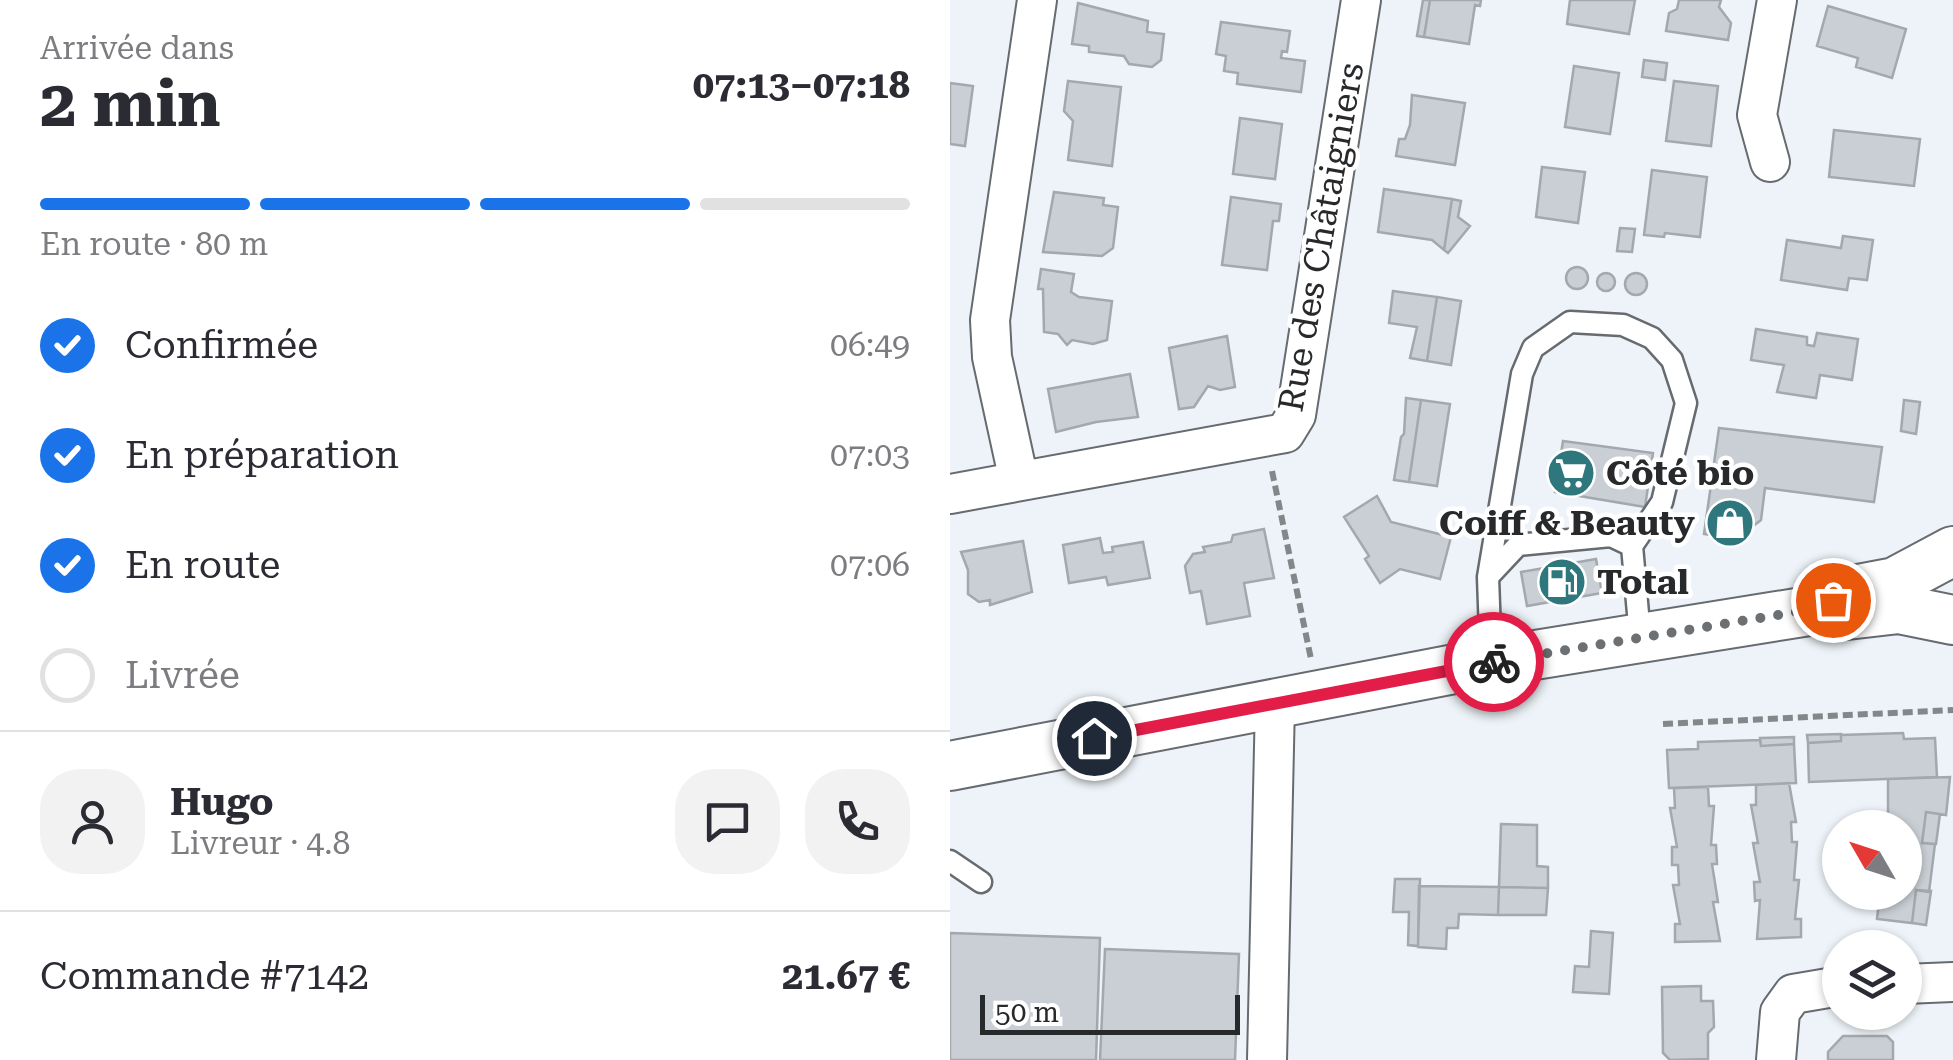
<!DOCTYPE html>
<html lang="fr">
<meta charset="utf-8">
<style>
:root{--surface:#fff;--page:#f2f2f3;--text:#2b2b33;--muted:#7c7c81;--line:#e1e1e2;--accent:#1a73e8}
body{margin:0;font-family:"Roboto Serif",serif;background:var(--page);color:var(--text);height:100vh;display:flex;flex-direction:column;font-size:38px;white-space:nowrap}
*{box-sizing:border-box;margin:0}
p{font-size:32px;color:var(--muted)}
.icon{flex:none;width:55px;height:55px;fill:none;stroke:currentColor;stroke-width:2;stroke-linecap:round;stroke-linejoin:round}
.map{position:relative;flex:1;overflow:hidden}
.sheet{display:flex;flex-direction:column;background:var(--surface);width:950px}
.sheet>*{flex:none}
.needle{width:65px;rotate:309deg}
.controls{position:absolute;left:872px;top:810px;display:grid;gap:20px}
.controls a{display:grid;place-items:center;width:100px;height:100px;border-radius:50%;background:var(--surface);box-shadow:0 2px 8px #0004;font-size:50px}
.scale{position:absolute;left:30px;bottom:25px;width:260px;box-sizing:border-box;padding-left:10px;border:5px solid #27292b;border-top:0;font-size:28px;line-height:35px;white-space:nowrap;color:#27292b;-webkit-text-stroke:8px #fff;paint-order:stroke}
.pin{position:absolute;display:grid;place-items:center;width:85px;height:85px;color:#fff;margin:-42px;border:5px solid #fff;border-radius:50%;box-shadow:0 2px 10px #0007}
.courier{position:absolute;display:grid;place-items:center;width:100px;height:100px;margin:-50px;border:8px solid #e11d48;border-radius:50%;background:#fff;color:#222;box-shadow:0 2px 12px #0007}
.summary em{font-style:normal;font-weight:700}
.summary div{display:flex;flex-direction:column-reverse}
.summary{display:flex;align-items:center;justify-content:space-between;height:170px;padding:0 40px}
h1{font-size:65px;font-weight:700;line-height:75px}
.bar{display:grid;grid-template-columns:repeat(4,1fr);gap:15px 10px;align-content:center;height:120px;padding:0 40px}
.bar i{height:12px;border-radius:8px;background:var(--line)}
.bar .on{background:var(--accent)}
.bar p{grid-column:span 4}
.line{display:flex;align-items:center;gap:25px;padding:0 40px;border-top:2px solid var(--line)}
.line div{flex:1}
.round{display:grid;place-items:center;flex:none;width:105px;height:105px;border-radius:40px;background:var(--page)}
ol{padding:0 40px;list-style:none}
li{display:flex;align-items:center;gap:30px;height:110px}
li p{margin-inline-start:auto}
li .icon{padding:10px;border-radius:50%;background:var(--accent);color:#fff;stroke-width:4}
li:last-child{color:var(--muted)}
li i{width:55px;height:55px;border:5px solid var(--line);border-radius:50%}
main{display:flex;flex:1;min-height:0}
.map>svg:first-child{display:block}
</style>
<main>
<section class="sheet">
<div class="summary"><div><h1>2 min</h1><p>Arrivée dans</p></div><em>07:13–07:18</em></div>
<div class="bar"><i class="on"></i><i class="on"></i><i class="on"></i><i></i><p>En route · 80 m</p></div>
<ol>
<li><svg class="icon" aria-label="check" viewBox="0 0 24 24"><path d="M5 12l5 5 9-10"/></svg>Confirmée<p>06:49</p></li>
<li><svg class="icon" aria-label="check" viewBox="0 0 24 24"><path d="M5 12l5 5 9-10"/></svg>En préparation<p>07:03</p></li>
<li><svg class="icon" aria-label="check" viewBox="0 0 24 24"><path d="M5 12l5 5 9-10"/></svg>En route<p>07:06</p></li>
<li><i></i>Livrée</li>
</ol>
<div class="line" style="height:180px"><a class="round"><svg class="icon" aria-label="person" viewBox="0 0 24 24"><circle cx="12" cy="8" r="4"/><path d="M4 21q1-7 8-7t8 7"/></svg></a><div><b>Hugo</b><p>Livreur · 4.8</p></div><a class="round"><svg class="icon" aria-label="chat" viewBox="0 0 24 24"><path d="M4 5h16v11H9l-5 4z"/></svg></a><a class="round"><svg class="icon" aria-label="phone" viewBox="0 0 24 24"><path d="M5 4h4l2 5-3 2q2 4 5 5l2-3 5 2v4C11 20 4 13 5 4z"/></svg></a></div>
<div class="line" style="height:130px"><div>Commande #7142</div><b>21.67 €</b></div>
</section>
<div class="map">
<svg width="1003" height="1060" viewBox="0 0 1003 1060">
<rect width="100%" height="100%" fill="#edf3f8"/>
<!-- building -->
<path fill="#c9cfd4" stroke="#a3a8ad" stroke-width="2.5" d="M 473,0 L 480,0 L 474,37 L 467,36 Z
M 480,0 L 531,0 L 530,6 L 525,5 L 519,44 L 474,37 Z
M 620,0 L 685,0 L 679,34 L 617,24 Z
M 729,0 L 771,0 L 769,7 L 781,23 L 778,40 L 716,31 L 719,13 L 727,9 Z
M 128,3 L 198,21 L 197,32 L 214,34 L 211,60 L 202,67 L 179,64 L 174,56 L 139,52 L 139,46 L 122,44 Z
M 878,6 L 956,29 L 942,78 L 906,67 L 908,58 L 867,46 Z
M 271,22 L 340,31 L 337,52 L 332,51 L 331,58 L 355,61 L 351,92 L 287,84 L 288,73 L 274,71 L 276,56 L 266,54 Z
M 694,60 L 717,63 L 715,80 L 692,77 Z
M 624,66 L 669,73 L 660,134 L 615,127 Z
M 118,81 L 171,87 L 162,166 L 118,160 L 123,121 L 114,111 Z
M 724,81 L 768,86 L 761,146 L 716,141 Z
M 0,83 L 23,86 L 15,146 L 0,144 Z
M 462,95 L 515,103 L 505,165 L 446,156 L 449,139 L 455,139 L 460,125 Z
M 290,118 L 332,124 L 325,179 L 283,174 Z
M 884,130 L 970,139 L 964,186 L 879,177 Z
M 592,167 L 635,172 L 628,223 L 586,217 Z
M 702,170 L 757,177 L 750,237 L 715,233 L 714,237 L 694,235 Z
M 434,189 L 502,199 L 494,250 L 482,240 L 428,232 Z
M 104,192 L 154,198 L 153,205 L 168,207 L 163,248 L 152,256 L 93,252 Z
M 281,197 L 331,204 L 329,221 L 323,221 L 317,270 L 272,265 Z
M 502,199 L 511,201 L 508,217 L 520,226 L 498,253 L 494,250 Z
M 670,228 L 685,229 L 682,252 L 667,251 Z
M 893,236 L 923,240 L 917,280 L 899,278 L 897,290 L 831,280 L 837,240 L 891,248 Z
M616 278a11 11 0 1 1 22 0a11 11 0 1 1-22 0Z
M 91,269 L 124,274 L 121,292 L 129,297 L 162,301 L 157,340 L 143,344 L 122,340 L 117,345 L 108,334 L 94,332 L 93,289 L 88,289 Z
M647 282a9 9 0 1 1 18 0a9 9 0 1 1-18 0Z
M675 284a11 11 0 1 1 22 0a11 11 0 1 1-22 0Z
M 443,291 L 487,297 L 477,361 L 460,358 L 467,327 L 439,323 Z
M 487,297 L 511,301 L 501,365 L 477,361 Z
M 806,329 L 857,337 L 857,345 L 864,346 L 867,333 L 908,339 L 902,380 L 870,375 L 866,398 L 827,392 L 834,365 L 801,360 Z
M 277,336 L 285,387 L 270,390 L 258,386 L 244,407 L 229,409 L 219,348 Z
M 180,374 L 188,417 L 146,422 L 106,432 L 98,389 Z
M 456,398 L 471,400 L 459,482 L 444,480 L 451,437 L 454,434 Z
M 471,400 L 500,404 L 487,486 L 459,482 Z
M 954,400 L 970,402 L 966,434 L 951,431 Z
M 769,428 L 932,447 L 924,502 L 815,488 L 811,520 L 786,539 L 754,534 Z
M 613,441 L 703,453 L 695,507 L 605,492 Z
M 427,496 L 441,522 L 501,537 L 490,579 L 450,569 L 430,583 L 415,559 L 419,556 L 394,517 Z
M 314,529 L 324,578 L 294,583 L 300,616 L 257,624 L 251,591 L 240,593 L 235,566 L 243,554 L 255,552 L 253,547 L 281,542 L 283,535 Z
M 150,538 L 153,553 L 163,552 L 162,547 L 193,542 L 200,578 L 158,585 L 156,577 L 119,583 L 113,545 Z
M 73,541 L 82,592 L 40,605 L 40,600 L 29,602 L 18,594 L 18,570 L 11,552 Z
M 646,559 L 652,593 L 577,606 L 571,572 Z
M 953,733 L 954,739 L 985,738 L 987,777 L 859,782 L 858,743 L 891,741 L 891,735 Z
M 891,734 L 891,741 L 858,743 L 857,735 Z
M 844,737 L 844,744 L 811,746 L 810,738 Z
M 810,740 L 811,746 L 844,744 L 846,783 L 719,788 L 717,750 L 748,749 L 748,742 Z
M 1000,777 L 996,815 L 976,812 L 972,843 L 985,844 L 979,892 L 966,890 L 962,923 L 927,919 L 930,892 L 955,892 L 955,828 L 938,828 L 938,779 Z
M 839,783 L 846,822 L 841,822 L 842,842 L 847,842 L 844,880 L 849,880 L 845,919 L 851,919 L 851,937 L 807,939 L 810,900 L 805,901 L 804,882 L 810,882 L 803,843 L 808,843 L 801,805 L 806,805 L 806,785 Z
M 758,787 L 759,806 L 764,806 L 761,845 L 766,845 L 767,864 L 762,864 L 768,902 L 763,902 L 770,941 L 725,942 L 725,924 L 730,924 L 723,885 L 729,885 L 728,865 L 722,865 L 722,847 L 727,847 L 720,808 L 725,808 L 724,788 Z
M 976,812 L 990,814 L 986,844 L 972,843 Z
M 551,824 L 587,825 L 587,866 L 598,867 L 598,888 L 549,887 Z
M 445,879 L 470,879 L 468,946 L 458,945 L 459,912 L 443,912 Z
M 469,886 L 549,887 L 548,915 L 509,914 L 508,928 L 497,928 L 496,949 L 468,947 Z
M 549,887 L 598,888 L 596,915 L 548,915 Z
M 966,890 L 981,891 L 976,925 L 962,923 Z
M 641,931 L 663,933 L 659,994 L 623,992 L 625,966 L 639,967 Z
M 0,933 L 150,938 L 146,1060 L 0,1060 Z
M 155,949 L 289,954 L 285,1060 L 150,1060 Z
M 751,986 L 751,1001 L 763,1001 L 764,1027 L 758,1033 L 758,1059 L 720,1060 L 713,1053 L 712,987 Z
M 893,1036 L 937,1036 L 943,1042 L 943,1060 L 878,1060 L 878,1052 Z"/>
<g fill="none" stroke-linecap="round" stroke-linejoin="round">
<!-- service casing -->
<g stroke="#666b6f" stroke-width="25">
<path id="service" d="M 538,577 L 572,374 L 583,348 L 620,322 L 673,325 L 702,338 L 722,360 L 736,403 L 712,502 L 682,546
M 541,662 L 538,577 L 568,545 L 661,536 L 682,546 L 690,636
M 0,861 L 31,882"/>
</g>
<!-- minor casing -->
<g stroke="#666b6f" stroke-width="42">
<path id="minor" d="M 820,162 L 807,115 L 827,0
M 69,481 L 42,357 L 40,320 L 87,0
M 0,494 L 335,433 L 346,415 L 411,0
M 955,984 L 1003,982
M 317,1060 L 325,703
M 826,1060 L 830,1012 L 843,994 L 890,986"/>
</g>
<!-- tertiary casing -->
<g stroke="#666b6f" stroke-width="52">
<path id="tertiary" d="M 897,615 L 949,609 L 1003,620
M 0,766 L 541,662 L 859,611 L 908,589 L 945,582 L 1003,551"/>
</g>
<!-- path -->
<path stroke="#83878a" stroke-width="6" stroke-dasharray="10 5" stroke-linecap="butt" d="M 322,471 L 361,659
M 713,724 L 1003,710"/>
<!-- service -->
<use href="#service" stroke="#fff" stroke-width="20"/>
<!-- minor -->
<use href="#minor" stroke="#fff" stroke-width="38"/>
<!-- tertiary -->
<use href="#tertiary" stroke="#fff" stroke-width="48"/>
</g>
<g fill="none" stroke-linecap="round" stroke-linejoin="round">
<!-- done -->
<path stroke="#6c7073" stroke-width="10" stroke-dasharray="0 18" d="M 544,662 L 858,610 L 883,600"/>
<!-- route -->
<path stroke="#e11d48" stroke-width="12" d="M 144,738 L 544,662"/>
</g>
<!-- icons -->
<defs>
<g id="supermarket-disc" transform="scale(2.5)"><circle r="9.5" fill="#2e777d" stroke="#fff"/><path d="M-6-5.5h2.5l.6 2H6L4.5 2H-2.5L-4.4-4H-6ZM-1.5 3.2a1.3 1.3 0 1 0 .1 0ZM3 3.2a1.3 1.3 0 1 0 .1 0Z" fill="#fff"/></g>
<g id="shop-disc" transform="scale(2.5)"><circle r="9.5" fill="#2e777d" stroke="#fff"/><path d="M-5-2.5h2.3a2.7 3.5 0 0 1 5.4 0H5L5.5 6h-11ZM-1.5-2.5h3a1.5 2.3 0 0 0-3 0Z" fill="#fff"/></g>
<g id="fuel-disc" transform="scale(2.5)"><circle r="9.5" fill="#2e777d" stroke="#fff"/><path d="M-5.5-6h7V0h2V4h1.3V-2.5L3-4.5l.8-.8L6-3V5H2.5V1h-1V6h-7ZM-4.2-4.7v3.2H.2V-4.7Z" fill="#fff"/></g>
</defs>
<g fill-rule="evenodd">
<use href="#supermarket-disc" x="621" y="473"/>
<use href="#shop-disc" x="780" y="523"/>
<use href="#fuel-disc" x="612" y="582"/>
</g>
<g text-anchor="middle" stroke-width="9" stroke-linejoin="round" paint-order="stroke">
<!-- street labels -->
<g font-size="35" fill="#27292b" stroke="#fff">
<text transform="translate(371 237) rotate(-80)" y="12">Rue des Châtaigniers</text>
</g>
<!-- poi labels -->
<g font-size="35" font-weight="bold" fill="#27292b" stroke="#fff" text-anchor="start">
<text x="656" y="485">Côté bio</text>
<text x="745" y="535" text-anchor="end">Coiff &amp; Beauty</text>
<text x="647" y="594">Total</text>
</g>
</g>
</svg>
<div class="controls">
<a><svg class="needle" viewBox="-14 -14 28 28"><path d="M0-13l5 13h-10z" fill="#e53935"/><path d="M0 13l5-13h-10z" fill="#7c7c81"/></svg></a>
<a><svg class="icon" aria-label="layers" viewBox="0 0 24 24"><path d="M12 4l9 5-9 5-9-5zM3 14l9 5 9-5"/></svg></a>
</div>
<div class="scale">50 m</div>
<div class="pin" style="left:883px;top:600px;background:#ea580c"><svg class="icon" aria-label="bag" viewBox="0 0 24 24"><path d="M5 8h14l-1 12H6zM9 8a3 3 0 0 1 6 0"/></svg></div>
<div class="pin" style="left:144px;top:738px;background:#1f2937"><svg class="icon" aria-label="home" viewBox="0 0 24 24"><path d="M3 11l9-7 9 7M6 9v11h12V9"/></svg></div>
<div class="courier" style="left:544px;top:662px"><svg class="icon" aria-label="bike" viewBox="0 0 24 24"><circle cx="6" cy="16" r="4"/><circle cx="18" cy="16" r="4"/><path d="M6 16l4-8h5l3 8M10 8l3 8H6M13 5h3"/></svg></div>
</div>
</main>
